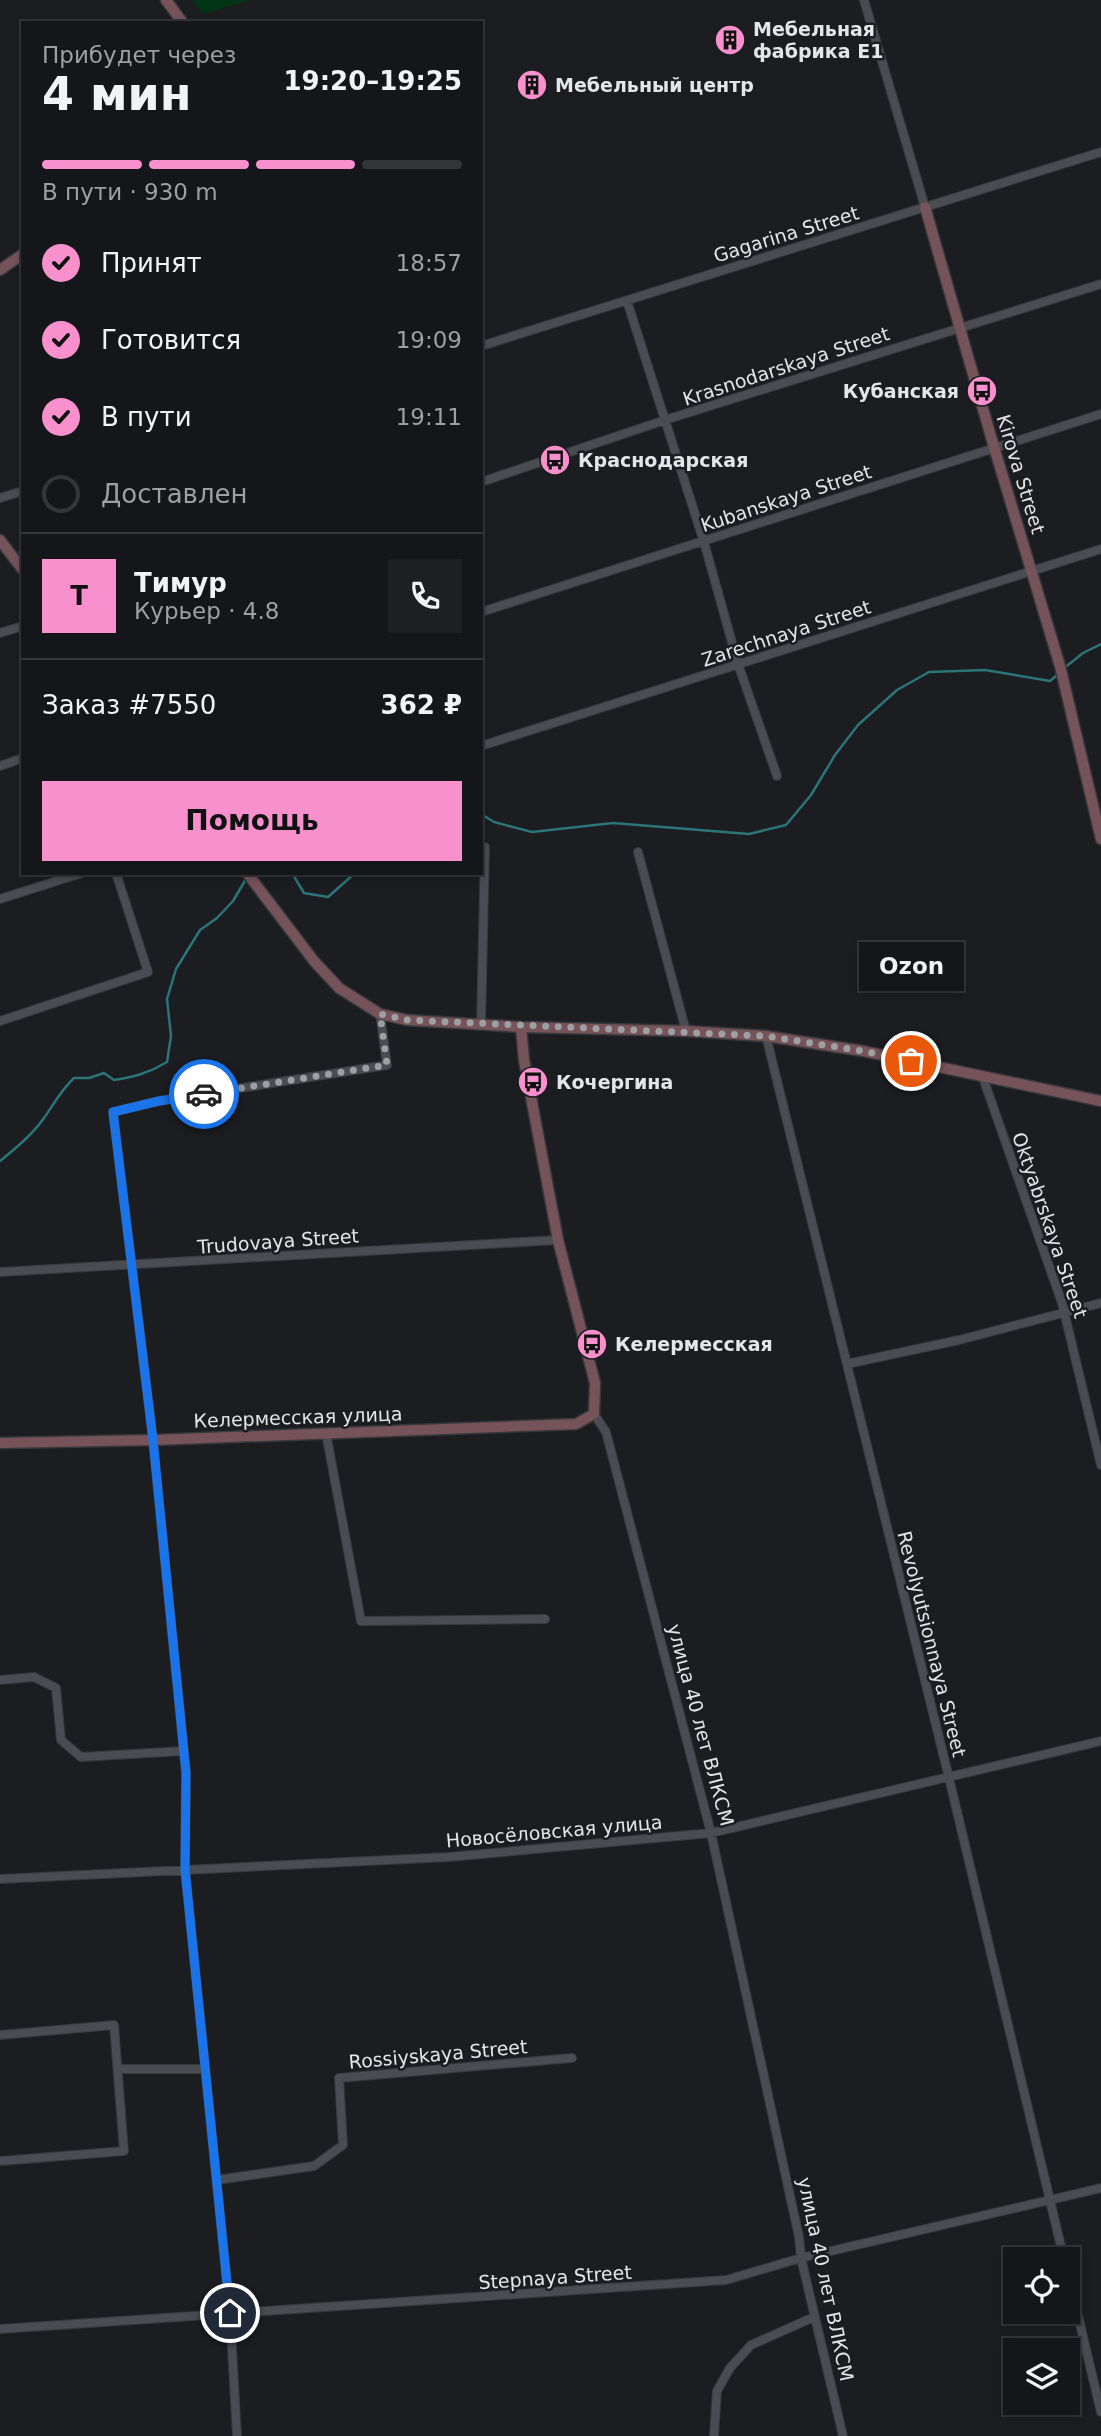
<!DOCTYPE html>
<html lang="ru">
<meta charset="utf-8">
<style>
:root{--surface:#141619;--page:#1d1f22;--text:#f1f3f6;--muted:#9d9fa2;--line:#333538;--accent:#f790cd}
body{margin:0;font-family:"DejaVu Sans",sans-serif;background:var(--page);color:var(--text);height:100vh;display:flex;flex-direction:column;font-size:26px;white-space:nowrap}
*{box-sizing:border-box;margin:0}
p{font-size:23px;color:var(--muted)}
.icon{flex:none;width:38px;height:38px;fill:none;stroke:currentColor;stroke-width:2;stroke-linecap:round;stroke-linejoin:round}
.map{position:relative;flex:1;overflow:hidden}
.details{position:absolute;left:21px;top:21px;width:462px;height:854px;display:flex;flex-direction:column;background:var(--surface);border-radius:0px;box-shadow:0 4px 10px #0003,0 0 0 2px var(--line)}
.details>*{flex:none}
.fabs{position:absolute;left:1003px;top:2247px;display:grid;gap:14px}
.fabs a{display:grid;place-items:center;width:77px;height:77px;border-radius:0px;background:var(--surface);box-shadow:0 4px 10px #0003,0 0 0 2px var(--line);font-size:35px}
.pin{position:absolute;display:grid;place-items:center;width:60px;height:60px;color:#fff;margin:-30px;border:4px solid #fff;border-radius:50%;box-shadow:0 2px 7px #0007}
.courier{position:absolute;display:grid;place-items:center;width:70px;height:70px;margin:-35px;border:5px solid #1a73e8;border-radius:50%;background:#fff;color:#222;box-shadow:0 2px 9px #0007}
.bubble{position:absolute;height:49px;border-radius:0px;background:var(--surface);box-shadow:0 4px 10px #0003,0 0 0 2px var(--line);font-size:23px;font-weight:700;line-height:49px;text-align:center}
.headline em{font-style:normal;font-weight:700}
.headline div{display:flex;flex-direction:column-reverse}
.headline{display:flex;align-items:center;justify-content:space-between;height:119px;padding:0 21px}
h1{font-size:46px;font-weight:700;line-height:52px}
.bar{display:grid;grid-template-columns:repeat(4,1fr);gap:10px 7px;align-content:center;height:84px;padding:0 21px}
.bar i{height:9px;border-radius:5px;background:var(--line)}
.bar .current{background:var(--accent)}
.bar p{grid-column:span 4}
.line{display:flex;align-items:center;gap:18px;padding:0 21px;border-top:2px solid var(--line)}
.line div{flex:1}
.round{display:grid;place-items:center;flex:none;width:74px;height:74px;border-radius:0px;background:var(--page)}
ol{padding:0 21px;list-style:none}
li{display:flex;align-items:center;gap:21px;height:77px}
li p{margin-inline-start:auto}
li .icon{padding:7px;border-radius:50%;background:var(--accent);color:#111;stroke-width:4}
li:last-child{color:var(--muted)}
li i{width:38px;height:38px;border:4px solid var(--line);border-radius:50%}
.cta{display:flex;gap:14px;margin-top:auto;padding:14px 21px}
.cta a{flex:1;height:80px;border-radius:0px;background:var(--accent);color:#111;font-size:28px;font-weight:700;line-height:80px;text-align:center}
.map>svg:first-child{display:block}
</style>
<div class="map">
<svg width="1101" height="2436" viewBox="0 0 1101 2436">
<rect width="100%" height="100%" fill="#1b1d21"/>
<!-- green -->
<path fill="#003414" d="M 192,0 L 250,0 L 203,14 Z"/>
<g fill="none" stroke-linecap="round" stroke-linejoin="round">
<!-- stream -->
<path stroke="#2b7578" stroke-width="2.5" d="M 1063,669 L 1083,653 L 1101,644
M 481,814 L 494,822 L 532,832 L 613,823 L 749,834 L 786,825 L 811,795 L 835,755 L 858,725 L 897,690 L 929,672 L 985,670 L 1050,681 L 1058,674
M 292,873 L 304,893 L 328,897 L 355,873
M 0,1161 C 16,1148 32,1135 44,1118 C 54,1104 61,1090 74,1078 L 89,1078 L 104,1073 L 114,1080 C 134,1077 149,1073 167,1062 L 171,1036 L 167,999 L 176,969 L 200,930 L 217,918 L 233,901 L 246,879"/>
<!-- street casing -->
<g stroke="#37383c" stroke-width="10">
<path id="street" d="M 864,0 L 925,207
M 627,301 L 704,542 L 738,664 L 777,776
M 481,346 L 1101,152
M 481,482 L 665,420 L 1101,284
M 0,498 L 23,491
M 481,612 L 1101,414
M 0,633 L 23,626
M 481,746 L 1101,549
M 0,766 L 23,758
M 638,852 L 686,1031
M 0,899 L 82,873
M 0,1021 L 148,972 L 116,873
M 481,1025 L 485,847
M 766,1036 L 949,1778 L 1064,2259
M 983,1078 L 1062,1303 L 1101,1465
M 0,1272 L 558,1240
M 847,1364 L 959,1340 L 1101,1303
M 594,1414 L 606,1432 L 711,1833 L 799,2237 L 801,2258 L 843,2436
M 326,1433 L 361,1621 L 545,1619
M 0,1680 L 34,1677 L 56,1688 L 61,1740 L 81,1757 L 183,1751
M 0,1879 L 449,1857 L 711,1833 L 1101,1741
M 0,2035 L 114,2025 L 124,2151 L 0,2161
M 119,2069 L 205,2069
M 217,2180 L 314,2166 L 343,2145 L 339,2078 L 572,2058
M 1068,2274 L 1101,2412
M 0,2329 L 726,2280 L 801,2258 L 1101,2188
M 237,2436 L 230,2313 L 185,1869 L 186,1773 L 153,1440 L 113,1112 L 159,1101 L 387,1065 L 380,1014
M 714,2436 L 717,2391 L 730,2368 L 751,2345 L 814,2317"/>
</g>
<!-- secondary casing -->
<g stroke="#37383c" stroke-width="13">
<path id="secondary" d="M 166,0 L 183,23
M 925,207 L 994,447 L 1060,666 L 1101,839
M 0,270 L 23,254
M 0,540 L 23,570
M 247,873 L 314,961 L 339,988 L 380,1014 L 407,1020 L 521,1027 L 686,1031 L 766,1036 L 863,1051 L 1101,1101
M 0,1443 L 153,1440 L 576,1424 L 594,1414 L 595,1383 L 558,1240 L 524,1060 L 521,1027"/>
</g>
<!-- street -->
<use href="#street" stroke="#4a4c51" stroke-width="8"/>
<!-- secondary -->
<use href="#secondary" stroke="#765359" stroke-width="10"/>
</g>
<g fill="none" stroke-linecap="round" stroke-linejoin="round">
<!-- done -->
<path stroke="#9e9fa2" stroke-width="7" stroke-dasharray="0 12.6" d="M 204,1094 L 387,1065 L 380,1014 L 407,1020 L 766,1036 L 863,1051 L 911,1061"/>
<!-- route -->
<path stroke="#1a73e8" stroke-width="9" d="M 204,1094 L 159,1101 L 113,1112 L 153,1440 L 186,1773 L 185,1869 L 230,2313"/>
</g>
<!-- icons -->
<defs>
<g id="building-disc" transform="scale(1.575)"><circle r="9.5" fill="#f790cd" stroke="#1b1d21"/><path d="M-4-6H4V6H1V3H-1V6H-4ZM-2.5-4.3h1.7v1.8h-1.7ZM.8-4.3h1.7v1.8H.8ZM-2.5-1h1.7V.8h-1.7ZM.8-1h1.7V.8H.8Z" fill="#111"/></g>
<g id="bus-disc" transform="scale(1.575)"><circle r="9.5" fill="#f790cd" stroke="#1b1d21"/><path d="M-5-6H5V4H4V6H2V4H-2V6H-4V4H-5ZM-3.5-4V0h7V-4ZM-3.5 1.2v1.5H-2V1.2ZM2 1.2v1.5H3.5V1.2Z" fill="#111"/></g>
</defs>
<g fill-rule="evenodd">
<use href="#building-disc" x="730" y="40"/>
<use href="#building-disc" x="532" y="85"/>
<use href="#bus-disc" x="982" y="391"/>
<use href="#bus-disc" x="555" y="460"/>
<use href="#bus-disc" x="533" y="1082"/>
<use href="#bus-disc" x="592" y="1344"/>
</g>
<g text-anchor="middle" stroke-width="5" stroke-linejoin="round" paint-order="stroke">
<!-- poi labels -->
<g font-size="19" font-weight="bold" fill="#e4e5e8" stroke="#1b1d21" text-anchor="start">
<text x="753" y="36">Мебельная<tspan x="753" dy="22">фабрика Е1</tspan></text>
<text x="555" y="92">Мебельный центр</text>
<text x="959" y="398" text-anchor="end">Кубанская</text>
<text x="578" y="467">Краснодарская</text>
<text x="556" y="1089">Кочергина</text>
<text x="615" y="1351">Келермесская</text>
</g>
<!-- street labels -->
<g font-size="19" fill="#e4e5e8" stroke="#1b1d21">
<text transform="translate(786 234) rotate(-17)" y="7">Gagarina Street</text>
<text transform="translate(786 366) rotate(-18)" y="7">Krasnodarskaya Street</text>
<text transform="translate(1021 474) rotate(73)" y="7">Kirova Street</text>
<text transform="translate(786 498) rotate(-18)" y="7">Kubanskaya Street</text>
<text transform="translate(786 633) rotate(-18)" y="7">Zarechnaya Street</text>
<text transform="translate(1050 1225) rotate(71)" y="7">Oktyabrskaya Street</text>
<text transform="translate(278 1241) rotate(-4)" y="7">Trudovaya Street</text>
<text transform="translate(298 1417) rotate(-2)" y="7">Келермесская улица</text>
<text transform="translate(932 1644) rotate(76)" y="7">Revolyutsionnaya Street</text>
<text transform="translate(701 1725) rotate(75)" y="7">улица 40 лет ВЛКСМ</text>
<text transform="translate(554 1831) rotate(-5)" y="7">Новосёловская улица</text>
<text transform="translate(438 2054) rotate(-5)" y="7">Rossiyskaya Street</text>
<text transform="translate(555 2277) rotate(-4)" y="7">Stepnaya Street</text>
<text transform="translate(826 2279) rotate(78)" y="7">улица 40 лет ВЛКСМ</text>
</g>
</g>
</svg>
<div class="fabs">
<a><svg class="icon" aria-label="locate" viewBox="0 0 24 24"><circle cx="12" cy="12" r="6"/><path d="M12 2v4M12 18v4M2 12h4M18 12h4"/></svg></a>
<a><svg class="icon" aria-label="layers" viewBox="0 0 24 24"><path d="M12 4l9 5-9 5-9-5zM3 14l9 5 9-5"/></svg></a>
</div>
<div class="pin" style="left:911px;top:1061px;background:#ea580c"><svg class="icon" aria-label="bag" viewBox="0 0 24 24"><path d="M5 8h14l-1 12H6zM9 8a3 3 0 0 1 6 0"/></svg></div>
<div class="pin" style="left:230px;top:2313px;background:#1f2937"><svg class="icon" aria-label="home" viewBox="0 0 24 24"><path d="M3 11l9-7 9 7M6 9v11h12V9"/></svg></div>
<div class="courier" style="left:204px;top:1094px"><svg class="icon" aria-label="car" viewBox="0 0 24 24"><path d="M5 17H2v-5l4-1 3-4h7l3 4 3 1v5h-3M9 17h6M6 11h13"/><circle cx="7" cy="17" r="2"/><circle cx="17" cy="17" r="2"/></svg></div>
<div class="bubble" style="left:859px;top:942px;width:105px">Ozon</div>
<section class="details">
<div class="headline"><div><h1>4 мин</h1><p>Прибудет через</p></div><em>19:20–19:25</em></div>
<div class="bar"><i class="current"></i><i class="current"></i><i class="current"></i><i></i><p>В пути · 930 m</p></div>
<ol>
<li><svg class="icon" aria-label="check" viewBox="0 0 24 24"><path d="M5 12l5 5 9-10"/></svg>Принят<p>18:57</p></li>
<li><svg class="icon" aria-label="check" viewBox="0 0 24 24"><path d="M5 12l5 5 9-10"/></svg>Готовится<p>19:09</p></li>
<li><svg class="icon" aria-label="check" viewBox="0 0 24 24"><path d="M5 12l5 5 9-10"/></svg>В пути<p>19:11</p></li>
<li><i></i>Доставлен</li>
</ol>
<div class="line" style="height:126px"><b class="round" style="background:var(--accent);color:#111">Т</b><div><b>Тимур</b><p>Курьер · 4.8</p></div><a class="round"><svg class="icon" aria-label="phone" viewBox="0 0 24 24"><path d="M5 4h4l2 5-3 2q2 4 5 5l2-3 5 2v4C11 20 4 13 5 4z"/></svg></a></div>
<div class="line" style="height:91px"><div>Заказ #7550</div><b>362 ₽</b></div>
<div class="cta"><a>Помощь</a></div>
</section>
</div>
